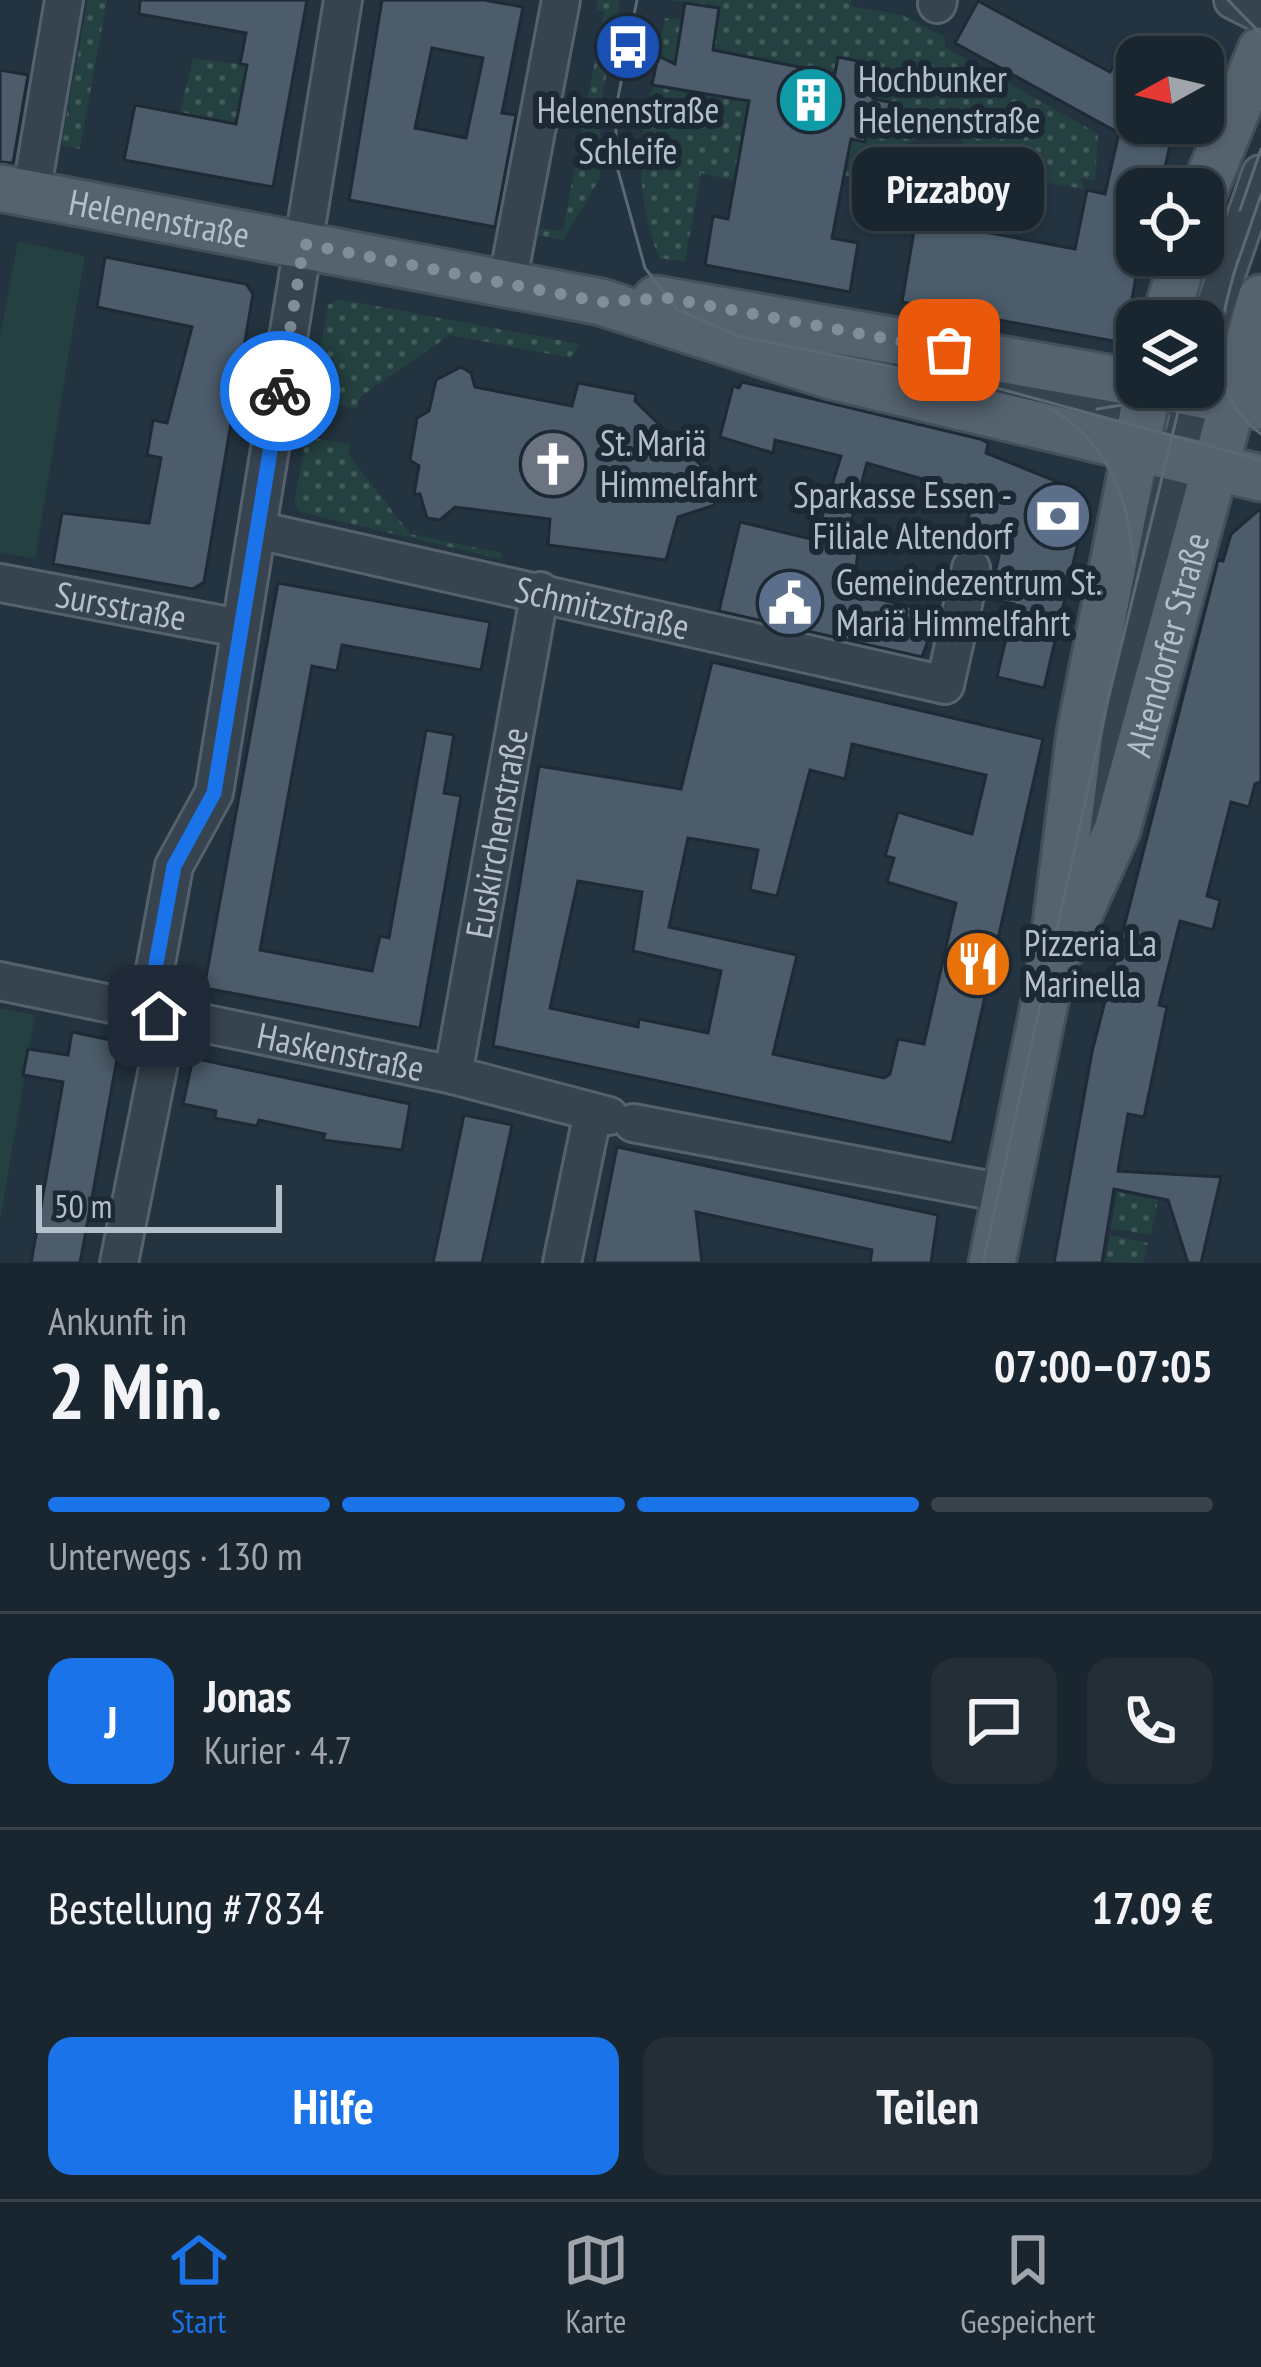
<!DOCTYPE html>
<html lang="de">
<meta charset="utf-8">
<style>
:root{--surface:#1a262f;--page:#232e37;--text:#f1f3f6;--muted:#9fa5aa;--line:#38434b;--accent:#1a73e8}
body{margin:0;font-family:"PT Sans Narrow",sans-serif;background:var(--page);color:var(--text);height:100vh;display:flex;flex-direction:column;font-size:45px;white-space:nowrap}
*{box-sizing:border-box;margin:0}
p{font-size:39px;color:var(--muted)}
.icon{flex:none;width:66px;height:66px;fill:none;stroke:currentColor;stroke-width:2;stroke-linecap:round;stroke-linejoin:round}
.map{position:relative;height:1263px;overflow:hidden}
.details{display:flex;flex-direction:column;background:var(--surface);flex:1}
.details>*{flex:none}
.needle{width:78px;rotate:262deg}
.tools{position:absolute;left:1116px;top:36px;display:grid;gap:24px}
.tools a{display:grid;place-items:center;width:108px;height:108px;border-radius:24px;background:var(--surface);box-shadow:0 3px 9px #0004,0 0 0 3px var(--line);font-size:60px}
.scale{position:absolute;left:36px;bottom:30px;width:246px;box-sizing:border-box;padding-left:12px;border:6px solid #b3bfca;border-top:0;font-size:33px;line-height:42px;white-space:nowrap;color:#b3bfca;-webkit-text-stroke:9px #1c2934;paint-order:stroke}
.pin{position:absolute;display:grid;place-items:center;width:102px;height:102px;color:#fff;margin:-51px;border-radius:24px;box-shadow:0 6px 18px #0006}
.courier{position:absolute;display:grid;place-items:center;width:120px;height:120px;margin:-60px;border:9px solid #1a73e8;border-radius:50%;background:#fff;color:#222;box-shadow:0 3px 15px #0007}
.bubble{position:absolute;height:84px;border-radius:24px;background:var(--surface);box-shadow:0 3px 9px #0004,0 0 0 3px var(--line);font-size:39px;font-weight:700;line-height:84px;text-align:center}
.summary em{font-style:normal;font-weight:700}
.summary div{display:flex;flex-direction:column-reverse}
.summary{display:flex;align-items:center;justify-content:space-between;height:204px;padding:0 48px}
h1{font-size:78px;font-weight:700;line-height:90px}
.bar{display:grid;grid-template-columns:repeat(4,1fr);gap:18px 12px;align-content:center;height:144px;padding:0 48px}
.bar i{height:15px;border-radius:9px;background:var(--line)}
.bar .on{background:var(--accent)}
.bar p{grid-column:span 4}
.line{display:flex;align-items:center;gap:30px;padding:0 48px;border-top:3px solid var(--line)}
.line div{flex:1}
.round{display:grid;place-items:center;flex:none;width:126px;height:126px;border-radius:24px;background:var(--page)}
.action{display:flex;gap:24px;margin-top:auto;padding:24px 48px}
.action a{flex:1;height:138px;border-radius:24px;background:var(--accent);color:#fff;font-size:48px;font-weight:700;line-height:138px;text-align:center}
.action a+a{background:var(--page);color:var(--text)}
.tab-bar{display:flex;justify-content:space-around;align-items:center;height:168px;border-top:3px solid var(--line);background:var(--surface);font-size:33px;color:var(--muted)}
.tab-bar a{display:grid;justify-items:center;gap:6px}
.tab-bar .on{color:var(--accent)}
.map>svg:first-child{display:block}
</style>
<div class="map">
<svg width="1261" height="1263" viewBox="0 0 1261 1263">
<defs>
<pattern id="grass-dots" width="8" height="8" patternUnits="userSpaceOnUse" patternTransform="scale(3)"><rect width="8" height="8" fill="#254040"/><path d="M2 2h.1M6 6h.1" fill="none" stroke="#425a5a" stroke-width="1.8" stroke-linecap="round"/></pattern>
</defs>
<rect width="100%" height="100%" fill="#23333f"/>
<!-- grass -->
<path fill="url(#grass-dots)" d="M 88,0 L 107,0 L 80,149 L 61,145 Z
M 597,0 L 620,0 L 601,104 L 600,178 L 563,240 L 537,235 L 540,228 L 563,231 L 604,12 L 596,9 Z
M 671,0 L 851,0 L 851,6 L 902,15 L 945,37 L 945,47 L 1098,134 L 1095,181 L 1080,178 L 1084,189 L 976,170 C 971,141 955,130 926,131 L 893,154 L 885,174 L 735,181 L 701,173 L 685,262 L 659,258 C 637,202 635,140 654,83 L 749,101 L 786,126 L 864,141 L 875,82 L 860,79 L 862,61 L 839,57 L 835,74 L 754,77 L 658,58 L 665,18 L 683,20 L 714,42 L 719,8 Z
M 193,58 L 247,65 L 235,124 L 180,112 Z
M 339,299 L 580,344 L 570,358 L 450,335 L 360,397 L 357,409 L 310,400 L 328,305 Z
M 306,437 L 350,444 L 349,455 L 410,534 L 502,553 L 501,559 L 300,512 L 294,504 Z
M 1117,1192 L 1158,1200 L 1151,1235 L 1111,1228 Z
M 1110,1235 L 1148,1243 L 1143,1263 L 1105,1262 Z"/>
<!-- park -->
<path fill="#254040" d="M 18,241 L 85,256 L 35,559 L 0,552 L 0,336 Z
M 0,1008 L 35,1015 L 0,1222 Z"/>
<!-- building -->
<path fill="#4c5c6a" stroke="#1e2b36" stroke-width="3" fill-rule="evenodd" d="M 140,0 L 307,0 L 273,187 L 124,160 L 135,105 L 236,124 L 247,65 L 240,64 L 246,33 L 139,14 Z
M 382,0 L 484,0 L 523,7 L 502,113 L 516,115 L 495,227 L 349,200 ZM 432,48 L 483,58 L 466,138 L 415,128 Z
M 978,1 L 1110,72 L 1114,64 L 1137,77 L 1137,123 L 1175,123 L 1160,189 L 1137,189 L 1140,255 L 1124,343 L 902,302 L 916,219 L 1075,249 L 1087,190 L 1105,194 L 1119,133 L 955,43 Z
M 685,3 L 719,8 L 713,50 L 835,74 L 838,57 L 863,62 L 860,79 L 876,82 L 873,99 L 890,102 L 885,127 L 868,124 L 865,142 L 851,139 L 832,238 L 858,243 L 850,292 L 705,265 L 713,216 L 728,219 L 749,101 L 652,85 L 658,56 L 675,64 Z
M 0,70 L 28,75 L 13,163 L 0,162 Z
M 105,257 L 246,284 L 253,294 L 204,582 L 193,589 L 53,564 L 62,513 L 149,523 L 161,458 L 147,455 L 153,420 L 167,423 L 192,327 L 97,307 Z
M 461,367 L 471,373 L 475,387 L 572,406 L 578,383 L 636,394 L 635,401 L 709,473 L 715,505 L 678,517 L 666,560 L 548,545 L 550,519 L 455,507 L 440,520 L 427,518 L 420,494 L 414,494 L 419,466 L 410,460 L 417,418 L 429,411 L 436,380 Z
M 742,382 L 980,439 L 988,443 L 986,453 L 1073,488 L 1083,521 L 1044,688 L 997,677 L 1014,604 L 989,599 L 1004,534 L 967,522 L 975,494 L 867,463 L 844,548 L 858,551 L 854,586 L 875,593 L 874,598 L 938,613 L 922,657 L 719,611 L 740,522 L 815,540 L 841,456 L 775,440 L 773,453 L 720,437 L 733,386 L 739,388 Z
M 1261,508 L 1261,782 L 1255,784 L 1249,807 L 1231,802 L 1207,896 L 1220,900 L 1213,930 L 1180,921 L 1159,1005 L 1167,1007 L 1144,1117 L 1128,1114 L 1118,1171 L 1221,1177 L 1201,1263 L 1188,1263 L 1168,1200 L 1114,1189 L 1102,1263 L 1054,1263 L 1092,1052 L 1218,560 L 1223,561 L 1231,534 Z
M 278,583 L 490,622 L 481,670 L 342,645 L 337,671 L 312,666 L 260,950 L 372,971 L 380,936 L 389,938 L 426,730 L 454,735 L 444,793 L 461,796 L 420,1028 L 204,988 Z
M 712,662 L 1043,739 L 952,1143 L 493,1046 L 539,766 L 681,789 ZM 852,744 L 986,775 L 972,834 L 898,812 L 885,856 L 894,858 L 887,882 L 956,903 L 924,1044 L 898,1039 L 890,1074 L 884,1078 L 773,1054 L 797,955 L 669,927 L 688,838 L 758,850 L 750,890 L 777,896 L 810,770 L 845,779 ZM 578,881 L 642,892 L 633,951 L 721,971 L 708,1033 L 639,1019 L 638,1027 L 550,1008 Z
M 72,1032 L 120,1042 L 92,1198 L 80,1263 L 31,1263 L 63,1082 L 23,1075 L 28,1049 L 68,1055 Z
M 193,1058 L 410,1104 L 402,1150 L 323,1140 L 325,1134 L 259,1120 L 257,1126 L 215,1118 L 216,1111 L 183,1104 Z
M 464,1115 L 512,1125 L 482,1263 L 433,1263 Z
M 617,1147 L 938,1215 L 931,1263 L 870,1263 L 872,1250 L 696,1212 L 702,1263 L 594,1263 Z"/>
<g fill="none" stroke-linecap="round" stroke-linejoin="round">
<!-- minor casing -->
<g stroke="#55626d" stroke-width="42">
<g id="minor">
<path d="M 1233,0 L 1261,14"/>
<path d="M 937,4 L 938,0"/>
<path d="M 31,194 L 64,0"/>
<path d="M 507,284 L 561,0"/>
<path d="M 1203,341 L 1261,174"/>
<path d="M 911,363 C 984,379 1095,429 1163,387"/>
<path id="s1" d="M 257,530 L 945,685 L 971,568"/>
<path id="s2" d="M 0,583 L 239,628"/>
<path d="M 1082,849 L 1196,387"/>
<path id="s3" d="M 0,981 L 453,1075 L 609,1116"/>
<path id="s4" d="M 453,1075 L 540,591"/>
<path d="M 633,1123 L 1003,1193"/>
<path d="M 119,1263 L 159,1063 L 153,980 L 174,866 L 214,793 L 343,0"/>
<path d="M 562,1263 L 593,1112"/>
</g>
</g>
<!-- major casing -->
<g stroke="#43505b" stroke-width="51">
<g id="major">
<path id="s5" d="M 0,188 L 601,302 L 831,376 L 1261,478"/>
<path d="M 1203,193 L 1261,50"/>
<path d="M 656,299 L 1137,383"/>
<path d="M 1165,321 L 1184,255"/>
<path d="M 1161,387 L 1258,406"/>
<path id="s6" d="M 1065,945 L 1117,830 L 1261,298"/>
<path d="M 992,1263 L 1049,981 L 1080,733 L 1148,387"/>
</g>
</g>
<!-- minor -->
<use href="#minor" stroke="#37444f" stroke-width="36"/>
<!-- major -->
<use href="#major" stroke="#55636f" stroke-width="45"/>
<!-- tram -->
<path stroke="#596976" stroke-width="3" d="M 637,0 L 616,108 L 616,163 L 645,268 L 677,309 L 738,336 L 993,387 L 1261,460
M 1228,0 L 1261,34
M 1240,210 L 1261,149
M 1238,260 C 1220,320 1201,390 1261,434
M 1233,276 L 1261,195
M 1049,408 C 1108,441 1130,498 1133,563
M 1097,409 L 1134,403 L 1169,387
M 983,1263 L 1105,712 L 1184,387"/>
</g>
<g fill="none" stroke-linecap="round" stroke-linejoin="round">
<!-- done -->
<path stroke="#818e99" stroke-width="12" stroke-dasharray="0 21.6" d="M 280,391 L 304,244 L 601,302 L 667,298 L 949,350"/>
<!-- route -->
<path stroke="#1a73e8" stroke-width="15" d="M 159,1016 L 153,980 L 174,866 L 214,793 L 280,391"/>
</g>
<!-- icons -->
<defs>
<g id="bus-disc" transform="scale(3.45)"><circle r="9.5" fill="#1a4fb4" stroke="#1c2934"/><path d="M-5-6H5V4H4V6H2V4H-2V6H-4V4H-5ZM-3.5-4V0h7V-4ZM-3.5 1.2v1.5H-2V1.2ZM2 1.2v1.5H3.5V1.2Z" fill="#fff"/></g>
<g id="building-disc" transform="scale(3.45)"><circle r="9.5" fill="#0f9aa8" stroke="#1c2934"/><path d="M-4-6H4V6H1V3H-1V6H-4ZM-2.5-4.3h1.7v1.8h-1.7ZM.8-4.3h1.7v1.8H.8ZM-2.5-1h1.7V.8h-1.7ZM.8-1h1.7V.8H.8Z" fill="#fff"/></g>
<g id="church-disc" transform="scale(3.45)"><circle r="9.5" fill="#6b7280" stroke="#1c2934"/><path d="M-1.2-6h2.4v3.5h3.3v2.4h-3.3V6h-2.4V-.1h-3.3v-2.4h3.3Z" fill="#fff"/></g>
<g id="bank-disc" transform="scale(3.45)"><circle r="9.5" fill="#5c6f8a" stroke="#1c2934"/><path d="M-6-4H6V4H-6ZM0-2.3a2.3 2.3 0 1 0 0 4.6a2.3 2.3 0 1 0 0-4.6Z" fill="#fff"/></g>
<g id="civic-disc" transform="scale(3.45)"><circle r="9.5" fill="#5c6f8a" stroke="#1c2934"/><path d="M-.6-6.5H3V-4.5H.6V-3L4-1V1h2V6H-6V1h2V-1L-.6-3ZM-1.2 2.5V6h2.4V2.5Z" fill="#fff"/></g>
<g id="restaurant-disc" transform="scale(3.45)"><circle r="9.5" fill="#e8710a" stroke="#1c2934"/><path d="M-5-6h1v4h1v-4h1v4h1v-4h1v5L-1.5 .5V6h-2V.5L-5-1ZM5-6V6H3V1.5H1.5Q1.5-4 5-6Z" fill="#fff"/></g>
</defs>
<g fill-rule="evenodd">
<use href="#bus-disc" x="628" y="47"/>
<use href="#building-disc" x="811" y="100"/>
<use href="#church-disc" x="553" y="464"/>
<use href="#bank-disc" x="1058" y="516"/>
<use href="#civic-disc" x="790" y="603"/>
<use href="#restaurant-disc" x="978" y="964"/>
</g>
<g text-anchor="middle" stroke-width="12" stroke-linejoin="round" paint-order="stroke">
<!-- poi labels -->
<g font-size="36" fill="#b3bfca" stroke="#1c2934" text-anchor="start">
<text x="858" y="92">Hochbunker<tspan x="858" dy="41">Helenenstraße</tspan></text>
<text x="628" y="123" text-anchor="middle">Helenenstraße<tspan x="628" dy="41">Schleife</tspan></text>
<text x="600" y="456">St. Mariä<tspan x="600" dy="41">Himmelfahrt</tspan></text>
<text x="1012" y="508" text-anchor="end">Sparkasse Essen -<tspan x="1012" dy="41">Filiale Altendorf</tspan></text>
<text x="836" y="595">Gemeindezentrum St.<tspan x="836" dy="41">Mariä Himmelfahrt</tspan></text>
<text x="1024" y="956">Pizzeria La<tspan x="1024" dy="41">Marinella</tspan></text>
</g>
<!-- street labels -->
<g font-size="36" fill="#b3bfca" stroke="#1c2934">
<text dy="13" stroke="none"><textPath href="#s5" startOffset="162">Helenenstraße</textPath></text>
<text dy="13" stroke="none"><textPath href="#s2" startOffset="123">Sursstraße</textPath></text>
<text dy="13" stroke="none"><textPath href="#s1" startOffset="354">Schmitzstraße</textPath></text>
<text dy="13" stroke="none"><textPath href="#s6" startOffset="318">Altendorfer Straße</textPath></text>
<text dy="13" stroke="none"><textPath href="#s4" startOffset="246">Euskirchenstraße</textPath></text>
<text dy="13" stroke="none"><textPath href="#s3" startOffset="348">Haskenstraße</textPath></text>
</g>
</g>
</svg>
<div class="tools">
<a><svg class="needle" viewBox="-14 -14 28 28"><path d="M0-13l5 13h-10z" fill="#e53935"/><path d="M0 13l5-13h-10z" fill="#9fa5aa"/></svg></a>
<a><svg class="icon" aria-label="locate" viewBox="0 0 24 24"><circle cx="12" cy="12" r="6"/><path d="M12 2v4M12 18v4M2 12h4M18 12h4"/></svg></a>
<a><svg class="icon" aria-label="layers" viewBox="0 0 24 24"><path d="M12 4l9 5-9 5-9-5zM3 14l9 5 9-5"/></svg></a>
</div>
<div class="scale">50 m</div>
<div class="pin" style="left:949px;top:350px;background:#ea580c"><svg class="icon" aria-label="bag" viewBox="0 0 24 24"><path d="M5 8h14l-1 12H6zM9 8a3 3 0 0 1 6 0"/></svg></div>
<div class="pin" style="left:159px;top:1016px;background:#1f2937"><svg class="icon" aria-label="home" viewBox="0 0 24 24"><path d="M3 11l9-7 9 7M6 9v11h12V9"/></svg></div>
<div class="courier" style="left:280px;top:391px"><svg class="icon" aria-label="bike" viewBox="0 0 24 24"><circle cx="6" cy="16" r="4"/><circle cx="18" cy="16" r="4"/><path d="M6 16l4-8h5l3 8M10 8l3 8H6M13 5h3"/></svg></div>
<div class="bubble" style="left:852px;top:147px;width:192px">Pizzaboy</div>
</div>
<section class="details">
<div class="summary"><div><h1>2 Min.</h1><p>Ankunft in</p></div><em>07:00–07:05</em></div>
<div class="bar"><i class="on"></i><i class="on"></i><i class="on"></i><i></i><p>Unterwegs · 130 m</p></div>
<div class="line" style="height:216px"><b class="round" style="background:var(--accent);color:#fff">J</b><div><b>Jonas</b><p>Kurier · 4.7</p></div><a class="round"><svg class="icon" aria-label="chat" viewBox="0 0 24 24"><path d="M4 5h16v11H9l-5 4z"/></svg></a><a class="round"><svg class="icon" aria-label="phone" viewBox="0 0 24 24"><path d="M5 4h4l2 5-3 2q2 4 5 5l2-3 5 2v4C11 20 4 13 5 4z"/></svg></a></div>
<div class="line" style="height:156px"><div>Bestellung #7834</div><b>17.09 €</b></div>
<div class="action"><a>Hilfe</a><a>Teilen</a></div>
</section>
<nav class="tab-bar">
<a class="on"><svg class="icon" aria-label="home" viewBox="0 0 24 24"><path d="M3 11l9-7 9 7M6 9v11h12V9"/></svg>Start</a>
<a><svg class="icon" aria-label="map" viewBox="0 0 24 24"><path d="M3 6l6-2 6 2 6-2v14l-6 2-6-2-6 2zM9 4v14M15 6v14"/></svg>Karte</a>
<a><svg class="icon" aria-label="saved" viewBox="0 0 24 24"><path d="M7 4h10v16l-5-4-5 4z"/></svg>Gespeichert</a>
</nav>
